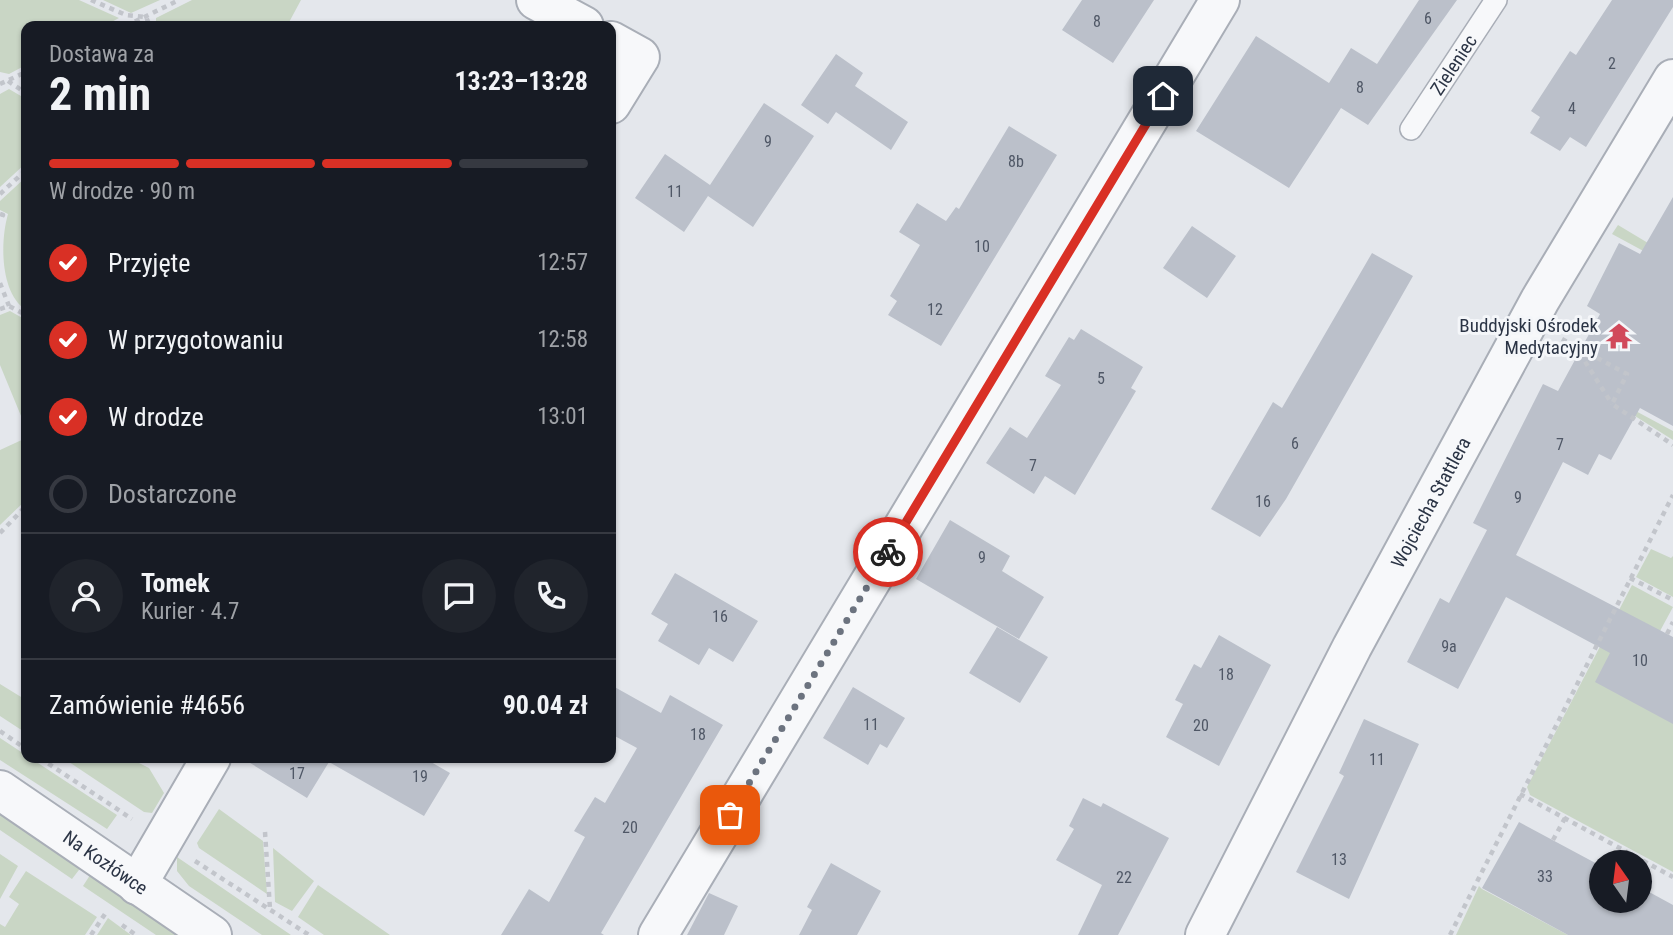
<!DOCTYPE html>
<html lang="pl">
<meta charset="utf-8">
<style>
:root{--surface:#171b24;--page:#20242c;--text:#f1f3f6;--muted:#9ea1a6;--line:#363941;--accent:#d93025}
body{margin:0;font-family:"Roboto Condensed",sans-serif;background:var(--page);color:var(--text);height:100vh;display:flex;flex-direction:column;font-size:26px;white-space:nowrap}
*{box-sizing:border-box;margin:0}
p{font-size:23px;color:var(--muted)}
.icon{flex:none;width:38px;height:38px;fill:none;stroke:currentColor;stroke-width:2;stroke-linecap:round;stroke-linejoin:round}
.map{position:relative;flex:1;overflow:hidden}
.drawer{position:absolute;left:21px;top:21px;width:595px;height:742px;display:flex;flex-direction:column;background:var(--surface);border-radius:14px;box-shadow:0 2px 5px #0004}
.drawer>*{flex:none}
.needle{width:46px;rotate:346deg}
.tools{position:absolute;left:1589px;top:850px;display:grid;gap:14px}
.tools a{display:grid;place-items:center;width:63px;height:63px;border-radius:50%;background:var(--surface);box-shadow:0 2px 5px #0004;font-size:35px}
.pin{position:absolute;display:grid;place-items:center;width:60px;height:60px;color:#fff;margin:-30px;border-radius:14px;box-shadow:0 4px 10px #0006}
.courier{position:absolute;display:grid;place-items:center;width:70px;height:70px;margin:-35px;border:5px solid #d93025;border-radius:50%;background:#fff;color:#222;box-shadow:0 2px 9px #0007}
.head em{font-style:normal;font-weight:700}
.head div{display:flex;flex-direction:column-reverse}
.head{display:flex;align-items:center;justify-content:space-between;height:119px;padding:0 28px}
h1{font-size:46px;font-weight:700;line-height:52px}
.bar{display:grid;grid-template-columns:repeat(4,1fr);gap:10px 7px;align-content:center;height:84px;padding:0 28px}
.bar i{height:9px;border-radius:5px;background:var(--line)}
.bar .active{background:var(--accent)}
.bar p{grid-column:span 4}
.line{display:flex;align-items:center;gap:18px;padding:0 28px;border-top:2px solid var(--line)}
.line div{flex:1}
.round{display:grid;place-items:center;flex:none;width:74px;height:74px;border-radius:37px;background:var(--page)}
ol{padding:0 28px;list-style:none}
li{display:flex;align-items:center;gap:21px;height:77px}
li p{margin-inline-start:auto}
li .icon{padding:7px;border-radius:50%;background:var(--accent);color:#fff;stroke-width:4}
li:last-child{color:var(--muted)}
li i{width:38px;height:38px;border:4px solid var(--line);border-radius:50%}
.map>svg:first-child{display:block}
</style>
<div class="map">
<svg width="1673" height="935" viewBox="0 0 1673 935">
<rect width="100%" height="100%" fill="#e4e7ec"/>
<!-- green -->
<path fill="#c9d6c5" d="M 0,0 L 79,0 L 119,18 L 104,26 L 26,26 L 26,65 L 9,74 L 0,72 Z
M 103,0 L 160,0 L 131,13 Z
M 192,0 L 301,0 L 287,26 L 156,26 L 156,18 Z
M 9,89 L 26,99 L 26,163 L 0,187 L 0,94 Z
M 26,177 L 26,310 C 0,293 0,242 8,214 L 0,210 L 0,201 Z
M 1618,225 L 1673,258 L 1673,267 L 1612,234 Z
M 10,311 L 26,320 L 26,428 L 0,365 L 0,315 Z
M 1617,401 L 1673,431 L 1673,440 L 1616,404 Z
M 26,438 L 26,500 L 0,525 L 0,450 Z
M 1651,549 L 1671,558 L 1673,556 L 1673,597 L 1636,577 Z
M 1632,585 L 1673,607 L 1660,631 L 1673,724 L 1673,872 L 1530,795 L 1527,787 Z
M 0,684 L 26,700 L 26,733 L 0,716 Z
M 0,738 L 117,815 L 107,829 L 0,760 Z
M 63,758 L 129,758 L 149,768 L 164,793 L 152,813 L 144,812 Z
M 219,809 L 263,841 L 267,894 L 199,848 L 197,843 Z
M 0,810 L 82,866 L 72,879 L 0,830 Z
M 273,848 L 314,881 L 292,911 L 275,902 Z
M 0,854 L 18,866 L 0,899 Z
M 177,857 L 291,935 L 262,935 L 189,886 L 177,871 Z
M 26,871 L 97,917 L 85,935 L 0,935 L 0,924 L 5,927 L 19,904 L 9,897 Z
M 92,872 L 182,935 L 156,935 L 83,886 Z
M 318,885 L 390,935 L 324,935 L 298,917 Z
M 1479,886 L 1482,889 L 1568,935 L 1456,935 Z
M 108,918 L 131,935 L 97,935 Z"/>
<!-- building -->
<path fill="#bbc0ca" d="M 1082,0 L 1154,0 L 1113,63 L 1062,30 Z
M 1419,0 L 1457,0 L 1368,125 L 1341,108 L 1289,188 L 1196,131 L 1256,36 L 1329,83 L 1351,48 L 1377,64 Z
M 1612,0 L 1673,0 L 1673,7 L 1586,147 L 1570,137 L 1560,151 L 1530,133 L 1540,117 L 1531,111 L 1570,51 L 1576,55 Z
M 836,54 L 863,73 L 855,86 L 908,122 L 891,150 L 836,112 L 828,124 L 801,105 Z
M 764,103 L 814,136 L 753,227 L 708,196 L 684,232 L 635,198 L 665,154 L 710,185 Z
M 1009,126 L 1057,155 L 941,346 L 888,315 L 897,301 L 890,296 L 920,245 L 899,232 L 917,203 L 946,221 L 956,207 L 959,209 Z
M 1673,197 L 1673,426 L 1640,408 L 1611,460 L 1599,454 L 1588,475 L 1563,462 L 1516,555 L 1673,637 L 1673,724 L 1595,682 L 1610,653 L 1506,597 L 1458,689 L 1407,662 L 1440,598 L 1449,603 L 1487,530 L 1473,523 L 1543,384 L 1558,391 L 1600,314 L 1587,306 L 1619,243 L 1640,254 Z
M 1192,226 L 1236,256 L 1207,298 L 1163,268 Z
M 1372,253 L 1413,276 L 1286,499 L 1260,537 L 1211,509 L 1273,402 L 1282,408 Z
M 1081,329 L 1143,367 L 1131,388 L 1136,391 L 1075,495 L 1045,476 L 1034,494 L 986,463 L 1010,427 L 1027,438 L 1061,385 L 1045,376 L 1069,337 L 1074,340 Z
M 950,520 L 1010,556 L 1002,571 L 1044,597 L 1019,639 L 916,579 Z
M 675,573 L 758,621 L 733,662 L 709,648 L 699,665 L 658,641 L 668,624 L 651,614 Z
M 997,627 L 1048,657 L 1020,703 L 969,673 Z
M 1219,635 L 1271,665 L 1219,766 L 1166,737 L 1183,704 L 1175,700 L 1194,664 L 1201,668 Z
M 611,685 L 661,713 L 670,695 L 723,725 L 601,933 L 604,935 L 501,935 L 529,889 L 549,902 L 585,837 L 574,831 L 595,797 L 605,803 L 637,748 L 611,734 Z
M 853,687 L 905,718 L 887,748 L 880,744 L 868,765 L 823,738 Z
M 1364,719 L 1419,744 L 1349,899 L 1296,872 L 1344,776 L 1339,773 Z
M 242,758 L 424,758 L 450,773 L 424,816 L 329,762 L 307,798 Z
M 1083,798 L 1101,807 L 1103,803 L 1169,838 L 1118,935 L 1078,935 L 1102,885 L 1056,860 L 1074,829 L 1069,826 Z
M 1519,822 L 1601,866 L 1601,901 L 1640,901 L 1640,887 L 1673,905 L 1673,935 L 1568,935 L 1482,888 Z
M 831,863 L 881,891 L 857,935 L 799,935 L 812,910 L 807,907 Z
M 709,893 L 738,906 L 724,935 L 687,935 Z"/>
<g fill="none" stroke-linecap="round" stroke-linejoin="round">
<!-- service casing -->
<g stroke="#a9aeb7" stroke-width="24">
<g id="service">
<path id="s1" d="M 1411,129 L 1496,0"/>
</g>
</g>
<!-- minor casing -->
<g stroke="#a9aeb7" stroke-width="42">
<g id="minor">
<path d="M 536,0 L 584,26"/>
<path d="M 611,41 L 640,57 L 611,104"/>
<path id="s2" d="M 0,790 L 212,935"/>
<path d="M 137,885 L 211,758"/>
<path d="M 658,935 L 1220,0"/>
<path id="s3" d="M 1205,935 L 1352,647 L 1540,300 L 1673,79"/>
</g>
</g>
<!-- path -->
<path stroke="#c2c5cb" stroke-width="4.5" stroke-dasharray="5 5" stroke-linecap="butt" d="M 91,0 L 126,15 L 146,17 L 150,26
M 126,26 L 179,0
M 8,81 L 26,93
M 0,84 L 26,72
M 0,194 L 26,170
M 0,214 L 3,215 L 0,220
M 0,283 L 9,306
M 0,309 L 9,306 L 26,315
M 1562,339 L 1627,374 L 1612,404 L 1673,445
M 1588,353 L 1584,360 L 1612,404
M 0,533 L 26,506
M 1630,578 L 1673,600
M 1667,634 L 1673,622
M 0,731 L 26,749
M 40,758 L 132,819
M 1520,794 L 1673,877
M 265,832 L 270,909
M 1553,840 L 1565,818
M 195,861 L 309,935
M 122,925 L 136,935
M 91,935 L 105,914
M 1450,935 L 1673,495"/>
<!-- service -->
<use href="#service" stroke="#f7f8fa" stroke-width="21"/>
<!-- minor -->
<use href="#minor" stroke="#f7f8fa" stroke-width="38"/>
</g>
<g fill="none" stroke-linecap="round" stroke-linejoin="round">
<!-- done -->
<path stroke="#6c737f" stroke-width="7" stroke-dasharray="0 12.6" d="M 730,815 L 888,552"/>
<!-- route -->
<path stroke="#d93025" stroke-width="9" d="M 888,552 L 1163,96"/>
</g>
<!-- icons -->
<defs>
<g id="temple-bare" transform="scale(2.1)"><path d="M0-6L5-2H3V0L6.5 2.5H4V6H1.5V3h-3V6H-4V2.5H-6.5L-3 0V-2H-5Z" fill="#d1495b" stroke="#f4f6f9" stroke-width="2.5" paint-order="stroke"/></g>
</defs>
<g fill-rule="evenodd">
<use href="#temple-bare" x="1619" y="336"/>
</g>
<g text-anchor="middle" stroke-width="6" stroke-linejoin="round" paint-order="stroke">
<!-- number labels -->
<g font-size="16" fill="#4f5766">
<text x="1428" y="24">6</text>
<text x="1097" y="27">8</text>
<text x="1612" y="69">2</text>
<text x="1360" y="93">8</text>
<text x="1572" y="114">4</text>
<text x="768" y="147">9</text>
<text x="1016" y="167">8b</text>
<text x="675" y="197">11</text>
<text x="982" y="252">10</text>
<text x="935" y="315">12</text>
<text x="1101" y="384">5</text>
<text x="1295" y="449">6</text>
<text x="1560" y="450">7</text>
<text x="1033" y="471">7</text>
<text x="1518" y="503">9</text>
<text x="1263" y="507">16</text>
<text x="982" y="563">9</text>
<text x="720" y="622">16</text>
<text x="1449" y="652">9a</text>
<text x="1640" y="666">10</text>
<text x="1226" y="680">18</text>
<text x="871" y="730">11</text>
<text x="1201" y="731">20</text>
<text x="698" y="740">18</text>
<text x="1377" y="765">11</text>
<text x="297" y="779">17</text>
<text x="420" y="782">19</text>
<text x="630" y="833">20</text>
<text x="1339" y="865">13</text>
<text x="1545" y="882">33</text>
<text x="1124" y="883">22</text>
</g>
<!-- street labels -->
<g font-size="19" fill="#2b3445" stroke="#f4f6f9">
<text dy="7" stroke="none"><textPath href="#s1" startOffset="77">Zieleniec</textPath></text>
<text dy="7" stroke="none"><textPath href="#s3" startOffset="488">Wojciecha Stattlera</textPath></text>
<text dy="7" stroke="none"><textPath href="#s2" startOffset="128">Na Kozłówce</textPath></text>
</g>
<!-- poi labels -->
<g font-size="19" fill="#2b3445" stroke="#f4f6f9" text-anchor="end">
<text x="1598" y="332">Buddyjski Ośrodek<tspan x="1598" dy="22">Medytacyjny</tspan></text>
</g>
</g>
</svg>
<div class="tools">
<a><svg class="needle" viewBox="-14 -14 28 28"><path d="M0-13l5 13h-10z" fill="#e53935"/><path d="M0 13l5-13h-10z" fill="#9ea1a6"/></svg></a>
</div>
<div class="pin" style="left:730px;top:815px;background:#ea580c"><svg class="icon" aria-label="bag" viewBox="0 0 24 24"><path d="M5 8h14l-1 12H6zM9 8a3 3 0 0 1 6 0"/></svg></div>
<div class="pin" style="left:1163px;top:96px;background:#1f2937"><svg class="icon" aria-label="home" viewBox="0 0 24 24"><path d="M3 11l9-7 9 7M6 9v11h12V9"/></svg></div>
<div class="courier" style="left:888px;top:552px"><svg class="icon" aria-label="bike" viewBox="0 0 24 24"><circle cx="6" cy="16" r="4"/><circle cx="18" cy="16" r="4"/><path d="M6 16l4-8h5l3 8M10 8l3 8H6M13 5h3"/></svg></div>
<section class="drawer">
<div class="head"><div><h1>2 min</h1><p>Dostawa za</p></div><em>13:23–13:28</em></div>
<div class="bar"><i class="active"></i><i class="active"></i><i class="active"></i><i></i><p>W drodze · 90 m</p></div>
<ol>
<li><svg class="icon" aria-label="check" viewBox="0 0 24 24"><path d="M5 12l5 5 9-10"/></svg>Przyjęte<p>12:57</p></li>
<li><svg class="icon" aria-label="check" viewBox="0 0 24 24"><path d="M5 12l5 5 9-10"/></svg>W przygotowaniu<p>12:58</p></li>
<li><svg class="icon" aria-label="check" viewBox="0 0 24 24"><path d="M5 12l5 5 9-10"/></svg>W drodze<p>13:01</p></li>
<li><i></i>Dostarczone</li>
</ol>
<div class="line" style="height:126px"><a class="round"><svg class="icon" aria-label="person" viewBox="0 0 24 24"><circle cx="12" cy="8" r="4"/><path d="M4 21q1-7 8-7t8 7"/></svg></a><div><b>Tomek</b><p>Kurier · 4.7</p></div><a class="round"><svg class="icon" aria-label="chat" viewBox="0 0 24 24"><path d="M4 5h16v11H9l-5 4z"/></svg></a><a class="round"><svg class="icon" aria-label="phone" viewBox="0 0 24 24"><path d="M5 4h4l2 5-3 2q2 4 5 5l2-3 5 2v4C11 20 4 13 5 4z"/></svg></a></div>
<div class="line" style="height:91px"><div>Zamówienie #4656</div><b>90.04 zł</b></div>
</section>
</div>
